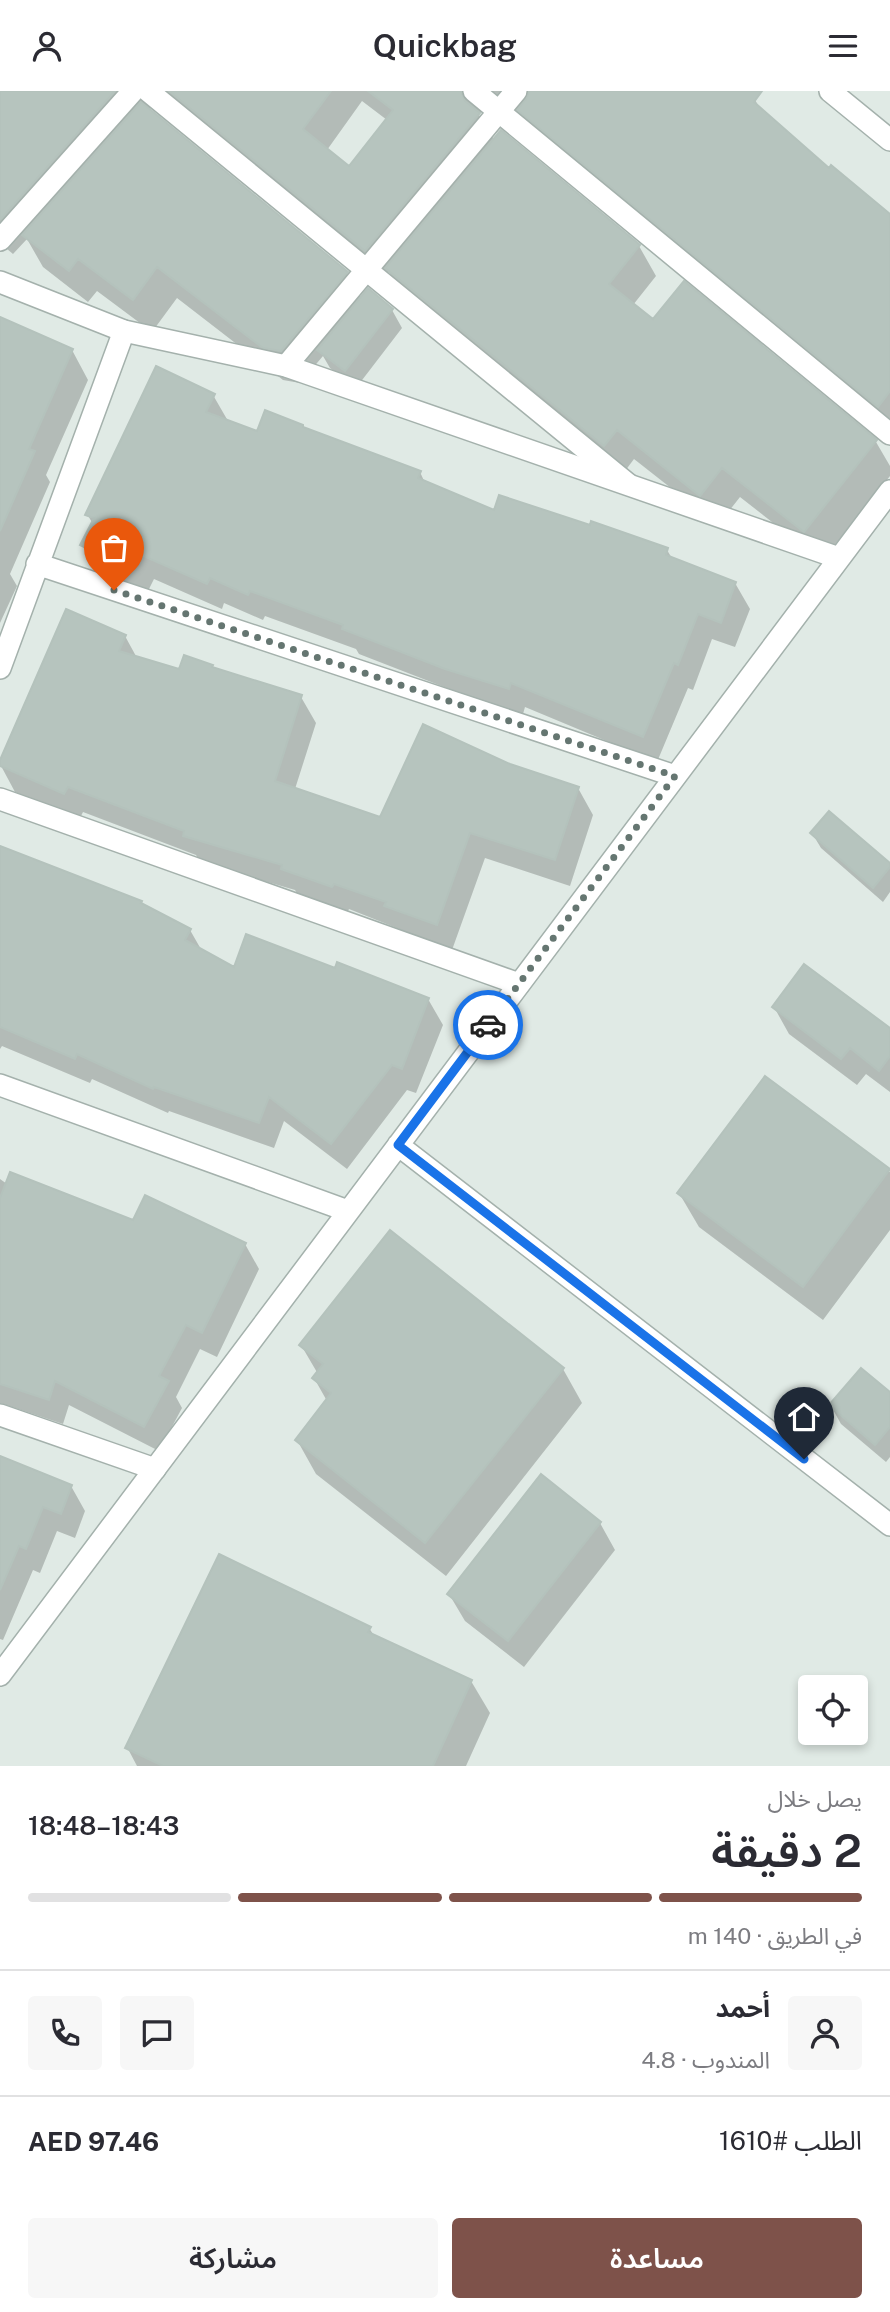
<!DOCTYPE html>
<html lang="ar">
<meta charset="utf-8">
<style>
:root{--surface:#fff;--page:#f7f7f7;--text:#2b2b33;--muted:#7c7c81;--line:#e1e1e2;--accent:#7e524a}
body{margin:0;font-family:"Public Sans","Noto Sans Arabic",sans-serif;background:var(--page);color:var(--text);direction:rtl;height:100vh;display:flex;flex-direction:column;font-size:26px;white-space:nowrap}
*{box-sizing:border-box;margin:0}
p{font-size:23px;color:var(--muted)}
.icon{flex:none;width:38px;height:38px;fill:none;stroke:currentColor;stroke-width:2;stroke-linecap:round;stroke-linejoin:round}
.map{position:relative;height:1675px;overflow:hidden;direction:ltr}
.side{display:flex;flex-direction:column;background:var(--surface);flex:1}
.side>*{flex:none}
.fabs{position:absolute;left:798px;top:1584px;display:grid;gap:14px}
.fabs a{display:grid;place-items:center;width:70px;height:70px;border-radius:7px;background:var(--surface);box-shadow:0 4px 10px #0003;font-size:35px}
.pin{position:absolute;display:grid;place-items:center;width:60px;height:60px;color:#fff;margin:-72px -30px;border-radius:50% 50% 50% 0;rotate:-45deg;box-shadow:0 0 7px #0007}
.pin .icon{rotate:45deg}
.courier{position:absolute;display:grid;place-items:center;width:70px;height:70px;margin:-35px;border:5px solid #1a73e8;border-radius:50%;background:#fff;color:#222;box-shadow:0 2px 9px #0007}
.summary em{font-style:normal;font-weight:600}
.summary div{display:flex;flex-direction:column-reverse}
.summary{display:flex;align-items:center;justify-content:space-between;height:119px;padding:0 28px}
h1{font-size:46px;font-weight:600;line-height:52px}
.bar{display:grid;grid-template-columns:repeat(4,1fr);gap:10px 7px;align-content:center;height:84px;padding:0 28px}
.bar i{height:9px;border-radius:5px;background:var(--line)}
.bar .on{background:var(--accent)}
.bar p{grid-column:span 4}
.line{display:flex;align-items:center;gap:18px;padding:0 28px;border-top:2px solid var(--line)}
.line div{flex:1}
.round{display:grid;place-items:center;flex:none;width:74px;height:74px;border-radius:7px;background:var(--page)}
.button{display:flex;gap:14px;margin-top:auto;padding:14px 28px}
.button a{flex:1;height:80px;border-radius:7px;background:var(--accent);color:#fff;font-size:28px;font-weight:600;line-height:80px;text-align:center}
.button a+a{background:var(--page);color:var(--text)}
header{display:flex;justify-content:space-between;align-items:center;height:91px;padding:0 28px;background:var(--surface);font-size:32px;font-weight:600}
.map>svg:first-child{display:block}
</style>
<header><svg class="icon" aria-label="menu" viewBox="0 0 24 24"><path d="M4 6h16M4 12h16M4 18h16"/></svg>Quickbag<svg class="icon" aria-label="person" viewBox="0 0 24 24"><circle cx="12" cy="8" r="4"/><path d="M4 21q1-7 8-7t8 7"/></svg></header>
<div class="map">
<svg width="890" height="1675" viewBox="0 0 890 1675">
<rect width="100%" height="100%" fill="#e0eae5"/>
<!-- shadow -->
<path fill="#0003" fill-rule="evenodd" d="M 0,0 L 743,0 L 755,9 L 761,19 L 829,79 L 890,123 L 890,340 L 537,49 L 522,23 L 515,31 L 495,16 L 481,21 L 479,24 L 494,49 L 639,155 L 656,185 L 633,214 L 653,231 L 684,192 L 876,351 L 890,375 L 890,385 L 822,470 L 740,406 L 718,434 L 634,368 L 622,384 L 404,207 L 389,181 L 382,189 L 159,19 L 144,16 L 346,182 L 362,208 L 392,219 L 402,237 L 356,297 L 330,277 L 323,265 L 300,292 L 283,289 L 177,207 L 152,241 L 97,200 L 88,211 L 43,176 L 27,148 L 13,163 L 0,152 ZM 362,10 L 387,29 L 350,77 L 327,59 Z
M 0,229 L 72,259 L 88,289 L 46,384 L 50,391 L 10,483 L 17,495 L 0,532 Z
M 213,304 L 228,330 L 258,342 L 304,339 L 420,381 L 425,392 L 496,421 L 667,459 L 673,469 L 735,492 L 750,518 L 735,556 L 712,548 L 693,599 L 688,597 L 657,671 L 525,616 L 523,623 L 462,603 L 359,563 L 356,558 L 265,525 L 263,529 L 224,512 L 222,518 L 154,488 L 146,504 L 97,480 L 82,454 L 93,433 L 87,423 Z
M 125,545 L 137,567 L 180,580 L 212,575 L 213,578 L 301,606 L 316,632 L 295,698 L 381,728 L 509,675 L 578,697 L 593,724 L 570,795 L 485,767 L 452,859 L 349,818 L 347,822 L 298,804 L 295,799 L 200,771 L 196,764 L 83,721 L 79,729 L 15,701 L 0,673 Z
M 812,742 L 890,775 L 890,801 L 883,811 L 821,757 Z
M 0,756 L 141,811 L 143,815 L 190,839 L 202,860 L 235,879 L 336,879 L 428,908 L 443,934 L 416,1002 L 407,999 L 347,1078 L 284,1030 L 274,1057 L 169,1020 L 168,1022 L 92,988 L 90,992 L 2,955 L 0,958 Z
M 774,916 L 890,939 L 890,1001 L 866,983 L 857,994 L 789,943 Z
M 765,987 L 890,1081 L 890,1139 L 823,1229 L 699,1136 L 679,1102 Z
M 0,1088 L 7,1093 L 134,1131 L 245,1153 L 259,1178 L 217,1266 L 200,1258 L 176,1306 L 182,1317 L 159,1360 L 69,1314 L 63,1333 L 0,1312 Z
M 301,1254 L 563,1278 L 582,1312 L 446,1485 L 316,1383 L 297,1349 L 327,1310 L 314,1287 L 318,1283 Z
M 890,1304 L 890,1366 L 886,1371 L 841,1333 L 831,1315 Z
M 0,1367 L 71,1395 L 85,1420 L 75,1447 L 57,1440 L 40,1482 L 33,1479 L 3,1549 L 0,1548 Z
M 600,1432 L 615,1459 L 524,1576 L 465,1530 L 449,1503 Z
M 369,1537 L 375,1546 L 471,1590 L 490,1622 L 466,1675 L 137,1675 L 127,1656 Z"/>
<!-- building -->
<path fill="#b6c4be" stroke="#b4c2bc" stroke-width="2" d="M 0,0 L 115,0 L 1,128 L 0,127 Z
M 169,0 L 331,0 L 303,38 L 349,75 L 393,19 L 368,0 L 461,0 L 465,10 L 480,22 L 365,160 Z
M 529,0 L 762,0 L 754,11 L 829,77 L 831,74 L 890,123 L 890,300 L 878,316 L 517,19 L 526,8 Z
M 141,11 L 348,181 L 281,260 L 263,257 L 157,176 L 133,209 L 78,168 L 69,180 L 22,144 Z
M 501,39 L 640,154 L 609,193 L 653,228 L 684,190 L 877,349 L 804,441 L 722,377 L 700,405 L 617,339 L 604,355 L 385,177 Z
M 368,197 L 393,218 L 345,280 L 317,259 Z
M 0,226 L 73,258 L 29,358 L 35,360 L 0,440 Z
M 156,275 L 215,303 L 206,321 L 257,340 L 265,319 L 303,334 L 303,336 L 421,380 L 418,387 L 494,419 L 499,404 L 590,434 L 591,430 L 668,457 L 666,464 L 736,491 L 721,532 L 698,523 L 678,574 L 674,572 L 643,646 L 511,592 L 509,598 L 445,578 L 342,538 L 343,534 L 250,500 L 248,504 L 210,487 L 207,493 L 139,463 L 131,479 L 80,454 L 94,427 L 85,424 Z
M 66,518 L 126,544 L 119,560 L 179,578 L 184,564 L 213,574 L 212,576 L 302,604 L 275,690 L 380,726 L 423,633 L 510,673 L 579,696 L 555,769 L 470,742 L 437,834 L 384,815 L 386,811 L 334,793 L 332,796 L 281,778 L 282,774 L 183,745 L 184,740 L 68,696 L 64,703 L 0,675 L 0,669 Z
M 829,720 L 890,772 L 890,776 L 873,797 L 810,742 Z
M 0,755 L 142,810 L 141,812 L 191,838 L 185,849 L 234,876 L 246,843 L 335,877 L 337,871 L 429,907 L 402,978 L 392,974 L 331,1053 L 269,1006 L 259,1032 L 154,996 L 153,998 L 77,963 L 75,968 L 0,936 Z
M 804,873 L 890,937 L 890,965 L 879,980 L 850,957 L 841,968 L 772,916 Z
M 765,985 L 890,1078 L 803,1196 L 677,1102 Z
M 10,1081 L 133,1129 L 145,1104 L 246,1152 L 202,1242 L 186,1234 L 159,1285 L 169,1290 L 144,1336 L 55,1290 L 49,1309 L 0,1293 L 0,1107 Z
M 390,1139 L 564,1277 L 425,1452 L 295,1349 L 331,1302 L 312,1287 L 323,1273 L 299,1254 Z
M 861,1277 L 890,1301 L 890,1336 L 875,1354 L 829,1314 Z
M 0,1365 L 72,1394 L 61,1423 L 43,1416 L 26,1458 L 19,1455 L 0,1499 Z
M 541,1383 L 601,1431 L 508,1550 L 447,1503 Z
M 219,1463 L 371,1536 L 368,1541 L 472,1589 L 433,1675 L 163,1675 L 125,1657 Z"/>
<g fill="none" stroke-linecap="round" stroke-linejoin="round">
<!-- minor casing -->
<g stroke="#a4b1ac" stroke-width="24">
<path id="minor" d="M 148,0 L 628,393
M 474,0 L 890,343
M 0,149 L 133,0
M 286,275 L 516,0
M 37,473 L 675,685
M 0,577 L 124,240
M 0,708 L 519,893
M 0,1324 L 155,1378"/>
</g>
<!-- tertiary casing -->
<g stroke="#a4b1ac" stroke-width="24">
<path id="tertiary" d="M 830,0 L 890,49
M 0,191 L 124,240 L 286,275 L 839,467
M 0,994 L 348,1120
M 398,1054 L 890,1434
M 0,1584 L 890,400"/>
</g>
<!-- minor -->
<use href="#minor" stroke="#fff" stroke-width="21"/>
<!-- tertiary -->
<use href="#tertiary" stroke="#fff" stroke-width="21"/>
</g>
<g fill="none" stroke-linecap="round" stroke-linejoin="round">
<!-- done -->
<path stroke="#657671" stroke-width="7" stroke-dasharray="0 12.6" d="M 114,499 L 675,685 L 488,934"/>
<!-- route -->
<path stroke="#1a73e8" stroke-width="9" d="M 488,934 L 398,1054 L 804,1368"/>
</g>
</svg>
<div class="fabs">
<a><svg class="icon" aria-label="locate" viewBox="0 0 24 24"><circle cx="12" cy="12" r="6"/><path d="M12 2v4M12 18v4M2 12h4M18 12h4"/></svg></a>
</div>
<div class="pin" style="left:114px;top:499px;background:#ea580c"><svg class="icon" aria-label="bag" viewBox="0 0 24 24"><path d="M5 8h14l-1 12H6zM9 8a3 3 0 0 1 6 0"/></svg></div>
<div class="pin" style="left:804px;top:1368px;background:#1f2937"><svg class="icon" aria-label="home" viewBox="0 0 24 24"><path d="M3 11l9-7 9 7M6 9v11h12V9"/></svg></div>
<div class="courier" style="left:488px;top:934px"><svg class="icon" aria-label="car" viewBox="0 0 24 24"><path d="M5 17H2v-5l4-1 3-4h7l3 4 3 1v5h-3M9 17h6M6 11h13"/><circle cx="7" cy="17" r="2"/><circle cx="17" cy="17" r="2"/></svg></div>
</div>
<section class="side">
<div class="summary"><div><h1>2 دقيقة</h1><p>يصل خلال</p></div><em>18:43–18:48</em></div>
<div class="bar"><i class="on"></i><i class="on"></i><i class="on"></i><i></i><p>في الطريق · 140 m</p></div>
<div class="line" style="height:126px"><a class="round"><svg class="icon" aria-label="person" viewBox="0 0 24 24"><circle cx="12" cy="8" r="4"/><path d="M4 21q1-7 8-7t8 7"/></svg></a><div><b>أحمد</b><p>المندوب · 4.8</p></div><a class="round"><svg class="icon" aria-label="chat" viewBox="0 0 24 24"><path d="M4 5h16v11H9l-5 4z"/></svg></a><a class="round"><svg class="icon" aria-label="phone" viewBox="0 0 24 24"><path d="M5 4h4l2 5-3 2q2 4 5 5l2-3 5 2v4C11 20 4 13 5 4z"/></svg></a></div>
<div class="line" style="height:91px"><div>الطلب #1610</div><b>AED 97.46</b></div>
<div class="button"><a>مساعدة</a><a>مشاركة</a></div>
</section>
